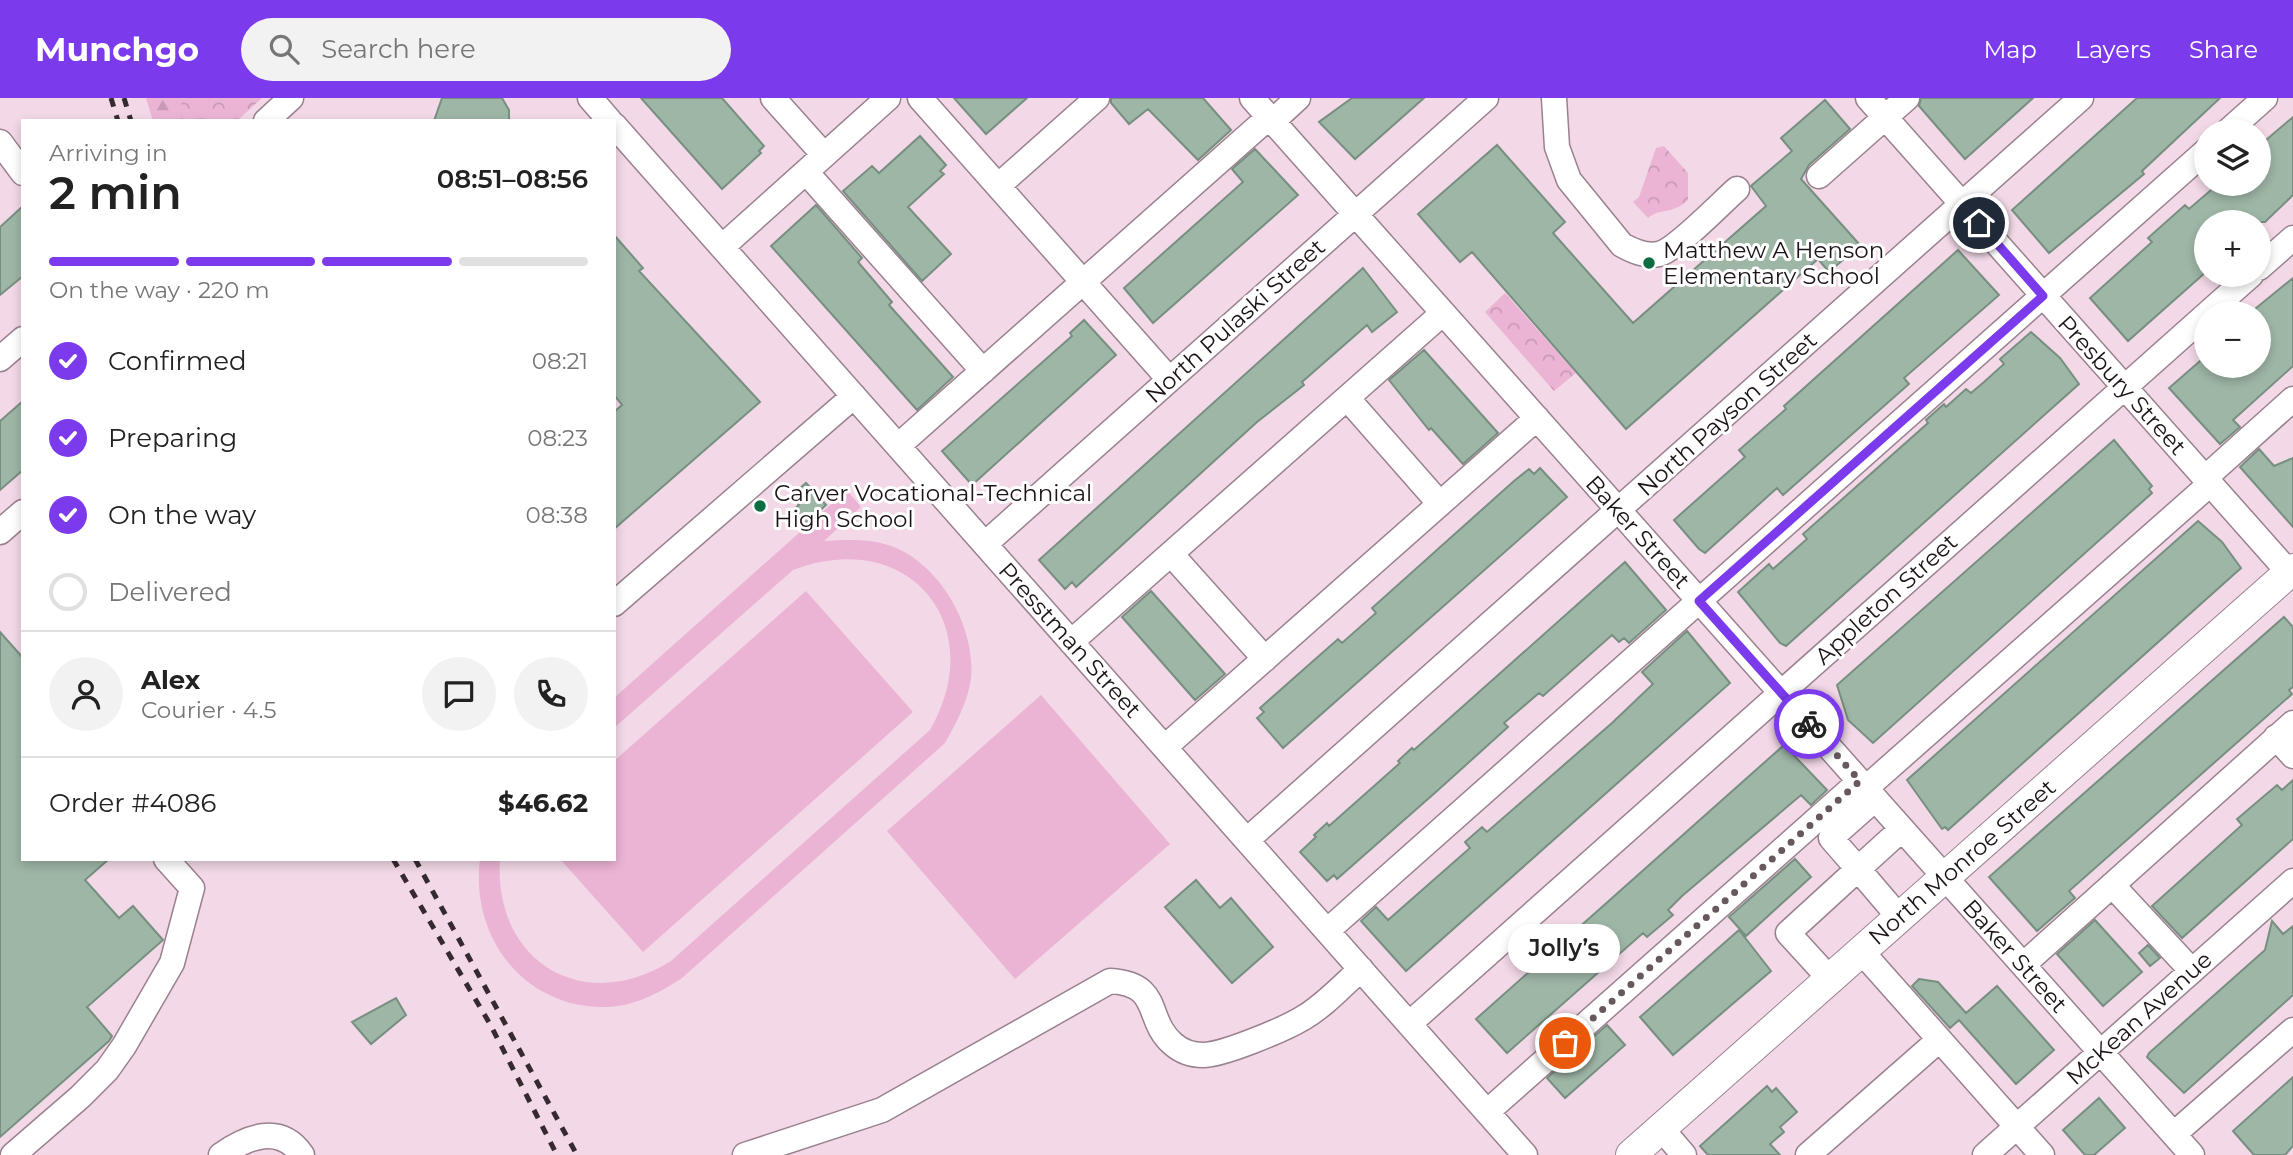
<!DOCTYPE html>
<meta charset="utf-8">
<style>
:root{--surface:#fff;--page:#f2f2f2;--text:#222;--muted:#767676;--line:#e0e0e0;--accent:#7c3aed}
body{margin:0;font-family:Montserrat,sans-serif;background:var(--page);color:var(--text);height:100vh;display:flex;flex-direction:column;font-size:26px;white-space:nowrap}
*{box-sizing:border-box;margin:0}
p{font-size:23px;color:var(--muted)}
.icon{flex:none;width:38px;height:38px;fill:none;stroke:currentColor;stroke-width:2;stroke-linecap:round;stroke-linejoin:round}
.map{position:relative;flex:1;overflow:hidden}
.drawer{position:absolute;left:21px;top:21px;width:595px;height:742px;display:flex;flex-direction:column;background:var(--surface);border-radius:0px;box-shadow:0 4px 10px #0003}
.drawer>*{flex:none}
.controls{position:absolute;left:2194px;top:21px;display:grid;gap:14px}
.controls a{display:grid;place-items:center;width:77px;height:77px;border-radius:50%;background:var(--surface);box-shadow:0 4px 10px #0003;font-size:35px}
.pin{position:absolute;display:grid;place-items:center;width:60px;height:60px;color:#fff;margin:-30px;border:4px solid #fff;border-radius:50%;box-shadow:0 2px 7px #0007}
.courier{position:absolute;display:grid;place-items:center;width:70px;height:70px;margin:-35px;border:5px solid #7c3aed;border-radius:50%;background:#fff;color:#222;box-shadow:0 2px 9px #0007}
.bubble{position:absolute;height:49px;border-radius:24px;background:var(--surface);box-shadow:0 4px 10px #0003;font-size:23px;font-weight:600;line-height:49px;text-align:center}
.overview em{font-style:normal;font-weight:600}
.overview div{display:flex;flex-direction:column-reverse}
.overview{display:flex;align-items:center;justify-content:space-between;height:119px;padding:0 28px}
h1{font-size:46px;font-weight:600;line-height:52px}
.bar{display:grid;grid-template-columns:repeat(4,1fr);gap:10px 7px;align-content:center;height:84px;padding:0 28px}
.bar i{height:9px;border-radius:5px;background:var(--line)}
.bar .current{background:var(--accent)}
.bar p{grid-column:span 4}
.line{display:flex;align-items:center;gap:18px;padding:0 28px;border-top:2px solid var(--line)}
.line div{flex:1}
.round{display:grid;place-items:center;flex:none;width:74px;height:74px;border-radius:37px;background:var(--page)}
ol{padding:0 28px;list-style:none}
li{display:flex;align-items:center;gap:21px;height:77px}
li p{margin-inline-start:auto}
li .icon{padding:7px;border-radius:50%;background:var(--accent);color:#fff;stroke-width:4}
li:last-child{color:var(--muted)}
li i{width:38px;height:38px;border:4px solid var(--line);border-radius:50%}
header{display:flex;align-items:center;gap:42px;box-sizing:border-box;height:98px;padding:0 35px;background:var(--accent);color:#fff}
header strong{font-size:33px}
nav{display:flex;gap:38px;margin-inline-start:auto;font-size:24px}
.search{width:490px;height:63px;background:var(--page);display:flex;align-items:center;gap:18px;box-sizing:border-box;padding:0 24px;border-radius:38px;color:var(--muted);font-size:26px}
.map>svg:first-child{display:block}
</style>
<header>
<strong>Munchgo</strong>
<div class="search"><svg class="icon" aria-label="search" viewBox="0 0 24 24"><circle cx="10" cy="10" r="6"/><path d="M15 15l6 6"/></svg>Search here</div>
<nav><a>Map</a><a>Layers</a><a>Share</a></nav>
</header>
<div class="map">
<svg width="2293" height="1057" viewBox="0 0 2293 1057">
<defs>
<pattern id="forest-firs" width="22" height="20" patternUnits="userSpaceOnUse" patternTransform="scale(1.75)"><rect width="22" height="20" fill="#ebb4d4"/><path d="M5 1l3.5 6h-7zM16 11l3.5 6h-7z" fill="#c99ab5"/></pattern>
<pattern id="park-crowns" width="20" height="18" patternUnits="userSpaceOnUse" patternTransform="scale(1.75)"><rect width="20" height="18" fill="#ebb4d4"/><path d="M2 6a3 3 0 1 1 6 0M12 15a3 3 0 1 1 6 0" fill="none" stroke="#c99ab5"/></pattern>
</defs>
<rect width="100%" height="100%" fill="#f3d8e7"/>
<!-- forest -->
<path fill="url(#forest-firs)" d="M 146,0 L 237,0 L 218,23 L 153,23 Z"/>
<!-- park -->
<path fill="url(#park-crowns)" d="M 180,0 L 262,0 L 237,23 L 186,23 Z
M 1664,48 L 1688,75 L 1688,102 C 1670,118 1661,109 1648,120 L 1633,104 L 1639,99 L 1656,50 Z
M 1505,195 L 1576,275 L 1554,293 L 1485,214 Z"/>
<!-- pitch -->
<path fill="#ebb4d4" d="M 847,392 L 861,409 L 824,443 C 847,442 866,440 888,447 C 939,463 976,529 971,580 C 968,604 956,625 945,645 L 682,880 C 659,895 635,908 607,909 C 524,911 470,839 480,761 L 500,761 C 493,864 584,918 671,863 L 930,632 C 991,526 907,428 793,472 L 614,630 L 614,600 Z
M 806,493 L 913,614 L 643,854 L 560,761 L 614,761 L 614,663 Z
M 1041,597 L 1170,746 L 1015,881 L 887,733 Z"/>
<!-- building -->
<path fill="#9eb6a6" stroke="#778f80" stroke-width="2" d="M 442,0 L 502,0 L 509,12 L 509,23 L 434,23 Z
M 641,0 L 722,0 L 764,48 L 759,53 L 761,55 L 722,91 Z
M 954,0 L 1027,0 L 986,36 Z
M 1111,0 L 1203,0 L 1231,32 L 1198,62 L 1148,11 L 1129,26 L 1111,5 Z
M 1352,0 L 1424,0 L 1355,61 L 1319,24 Z
M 1921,0 L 2033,0 L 1965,61 L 1919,8 Z
M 2137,0 L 2220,0 L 2142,73 L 2144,76 L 2049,155 L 2012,112 Z
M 1825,2 L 1850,31 L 1809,67 L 1801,81 L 1860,147 L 1829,174 L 1818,161 L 1626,331 L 1472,154 L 1460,164 L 1418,116 L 1497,47 L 1565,124 L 1553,135 L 1633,225 L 1766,108 L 1751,88 L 1792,53 L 1781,40 Z
M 2293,19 L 2293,97 L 2265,124 L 2207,124 L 2207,173 L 2128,243 L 2090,200 L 2152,144 L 2148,140 L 2185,107 L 2189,111 L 2218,86 L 2259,86 L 2259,48 Z
M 920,38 L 946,67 L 940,73 L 944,76 L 908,109 L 951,156 L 922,183 L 843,93 L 872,68 L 879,75 Z
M 1255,51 L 1298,97 L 1153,225 L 1124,190 L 1243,84 L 1232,71 Z
M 816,107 L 862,160 L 858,164 L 892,204 L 889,207 L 953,279 L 917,312 L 771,148 Z
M 23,108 L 23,178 L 0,197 L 0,129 Z
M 614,137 L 643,170 L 639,173 L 760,304 L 614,431 L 614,314 L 622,307 L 614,297 Z
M 1958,152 L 1999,197 L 1904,280 L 1909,286 L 1783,397 L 1777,390 L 1705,455 L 1699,451 L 1674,422 L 1745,359 L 1739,352 L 1786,311 L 1784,308 Z
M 1363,170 L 1397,214 L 1372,234 L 1367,227 L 1302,284 L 1304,287 L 1257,324 L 1076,489 L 1072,484 L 1065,491 L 1039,462 Z
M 2293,180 L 2293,268 L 2233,322 L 2240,329 L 2220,346 L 2169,290 L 2207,257 L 2207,268 L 2259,268 L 2259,215 L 2250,215 Z
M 1084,222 L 1116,257 L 972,387 L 942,353 L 1072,238 L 1070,235 Z
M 2031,234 L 2060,260 L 2079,286 L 1786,548 L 1780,545 L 1738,494 L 1769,466 L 1773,471 L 1807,441 L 1803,436 L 1928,325 L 1926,322 L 1944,306 L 1946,309 L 1966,291 L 1971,295 L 1984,284 L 2004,266 L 2000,261 Z
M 1424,252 L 1498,335 L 1463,366 L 1431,330 L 1429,332 L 1389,282 Z
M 23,303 L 23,372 L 0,392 L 0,323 Z
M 2114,342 L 2152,388 L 2149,391 L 2152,395 L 1873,645 L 1848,622 L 1837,587 Z
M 2259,351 L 2274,368 L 2293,360 L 2293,429 L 2240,369 Z
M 1540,370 L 1567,399 L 1283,650 L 1257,620 L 1264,614 L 1260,610 L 1338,541 L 1342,545 L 1376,515 L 1372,510 L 1514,383 L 1529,371 L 1534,376 Z
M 806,385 L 826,407 L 804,427 L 792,413 L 799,407 L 791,398 Z
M 2198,423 L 2222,444 L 2241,470 L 1948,732 L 1945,729 L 1942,731 L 1907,682 Z
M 1625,464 L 1666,512 L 1629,545 L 1624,540 L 1619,544 L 1612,537 L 1543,598 L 1539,595 L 1504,625 L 1508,629 L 1437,693 L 1337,781 L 1334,777 L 1327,783 L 1300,754 L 1316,739 L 1314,737 L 1327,725 L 1329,728 L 1400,665 L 1398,663 L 1412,650 L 1414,652 Z
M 1151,493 L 1225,576 L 1195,602 L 1122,519 Z
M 2284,519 L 2293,529 L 2293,589 L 2289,592 L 2292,596 L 2069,793 L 2075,800 L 2037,833 L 1989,779 Z
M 1687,533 L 1730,585 L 1406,873 L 1361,823 L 1376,809 L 1388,822 L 1470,750 L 1465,744 L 1482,729 L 1487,734 L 1612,625 L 1653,586 L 1642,574 Z
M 0,534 L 23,560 L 23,761 L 109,761 L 85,782 L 119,820 L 133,808 L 163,842 L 87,909 L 112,938 L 109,943 L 0,1039 Z
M 1784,647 L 1827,692 L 1811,707 L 1801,697 L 1682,798 L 1668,812 L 1673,817 L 1647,839 L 1643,835 L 1507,955 L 1476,921 Z
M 2293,682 L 2293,741 L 2182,840 L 2152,808 L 2242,727 L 2237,721 L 2277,687 L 2282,692 Z
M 1795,761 L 1811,779 L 1746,838 L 1729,819 Z
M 1196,782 L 1220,810 L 1231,800 L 1273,849 L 1232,885 L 1165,809 Z
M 2095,822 L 2142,874 L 2103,908 L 2057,856 Z
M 2272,823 L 2283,836 L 2293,828 L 2293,897 L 2184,995 L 2147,959 L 2149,955 L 2265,852 Z
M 1739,832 L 1771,873 L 1673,957 L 1640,919 Z
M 2148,847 L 2160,860 L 2150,868 L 2139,855 Z
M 1919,881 L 1938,884 L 1966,915 L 1997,888 L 2054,952 L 2016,986 L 1959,922 L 1950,930 L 1912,888 Z
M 396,900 L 406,917 L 371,946 L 352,924 Z
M 1607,927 L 1625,947 L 1565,1000 L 1547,980 Z
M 2293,979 L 2293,1048 L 2285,1057 L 2254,1057 L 2233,1033 Z
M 1767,988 L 1772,994 L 1776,990 L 1797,1014 L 1780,1029 L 1784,1034 L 1770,1046 L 1780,1057 L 1708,1057 L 1700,1048 Z
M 2099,1000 L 2125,1030 L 2094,1057 L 2085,1057 L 2063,1032 Z"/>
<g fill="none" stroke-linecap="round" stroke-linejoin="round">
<!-- minor casing -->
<g stroke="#9a818f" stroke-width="27">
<path id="minor" d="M 590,0 L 610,23
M 773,0 L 824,57
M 920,0 L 1169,281
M 1252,0 L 2192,1057
M 1554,0 L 1557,49 L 1569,82 L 1622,147 C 1633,153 1646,159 1659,156 C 1676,152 1721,105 1737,91
M 1868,0 L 2293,479
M 266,23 L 291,0
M 1273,23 L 1298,0
M 614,27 L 1525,1057
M 2228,33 L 2265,0
M 0,44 L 23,75
M 806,74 L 983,273
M 1819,78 L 1907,0
M 998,88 L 1097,0
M 722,149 L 888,0
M 2259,170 L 2293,140
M 2208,215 L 2251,177
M 0,261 L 23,241
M 1347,300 L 1440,406
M 898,348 L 1269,19
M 2205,380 L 2293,301
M 0,434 L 23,414
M 985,446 L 1486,0
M 1171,456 L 1265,561
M 614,506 L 854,298
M 1071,544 L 1443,215
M 2276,639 L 2293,658
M 1165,649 L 1537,320
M 1866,690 L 2210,386
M 1875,701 L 1831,740 L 1858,771 L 1902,731
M 1247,742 L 2081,0
M 2112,787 L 2192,873
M 1327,833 L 2207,52
M 1861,853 L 2042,1057
M 2023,867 L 2293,625
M 1830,881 L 1788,835 L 1858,771 L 1899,819
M 1409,926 L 2207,216
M 1487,1014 L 1860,683
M 1661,1030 L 1684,1057
M 2174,1036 L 2293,932
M 13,1057 L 80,999 L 107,972 L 124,948 L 172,865 L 192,790 L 166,761
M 221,1057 C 247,1039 280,1025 302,1057
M 745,1057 L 882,1012 L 1110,883 C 1163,886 1144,921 1173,946 C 1181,953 1192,957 1203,957 C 1223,957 1285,931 1303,920 C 1324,908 1343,887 1361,871
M 1808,1057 L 1939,942
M 1985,1057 L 2293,783"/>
</g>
<!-- major casing -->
<g stroke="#9a818f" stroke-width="32">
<path id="major" d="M 1631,1057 L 2293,471"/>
</g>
<!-- minor -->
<use href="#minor" stroke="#fff" stroke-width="24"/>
<!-- major -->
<use href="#major" stroke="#fff" stroke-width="30"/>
<!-- rail -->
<path stroke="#352a30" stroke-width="5" stroke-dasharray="9 9" stroke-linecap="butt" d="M 111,0 L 118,23
M 124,0 L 131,23
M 393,761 L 490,926 L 557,1057
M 415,761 L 577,1057"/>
</g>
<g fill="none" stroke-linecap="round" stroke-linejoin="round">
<!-- done -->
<path stroke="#675860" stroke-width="7" stroke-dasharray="0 12.6" d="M 1565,945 L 1860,683 L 1809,626"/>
<!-- route -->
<path stroke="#7c3aed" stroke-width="9" d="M 1809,626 L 1699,503 L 2043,198 L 1979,125"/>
</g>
<!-- markers -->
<g fill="#0c6d42" stroke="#fff" stroke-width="2.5">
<circle cx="1649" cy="165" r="7"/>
<circle cx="760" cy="408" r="7"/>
</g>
<g text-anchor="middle" stroke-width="6" stroke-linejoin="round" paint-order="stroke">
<!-- poi labels -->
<g font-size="23" fill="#1c1318" stroke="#fff" text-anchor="start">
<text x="1663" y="160">Matthew A Henson<tspan x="1663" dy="26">Elementary School</tspan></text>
<text x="774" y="403">Carver Vocational-Technical<tspan x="774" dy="26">High School</tspan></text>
</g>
<!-- street labels -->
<g font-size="23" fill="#1c1318" stroke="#fff">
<text transform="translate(1235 223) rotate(-42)" y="8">North Pulaski Street</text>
<text transform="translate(2122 287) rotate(48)" y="8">Presbury Street</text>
<text transform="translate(1727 316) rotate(-42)" y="8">North Payson Street</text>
<text transform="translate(1638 434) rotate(48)" y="8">Baker Street</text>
<text transform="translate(1886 501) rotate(-42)" y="8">Appleton Street</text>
<text transform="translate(1070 542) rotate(48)" y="8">Presstman Street</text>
<text transform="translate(1962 764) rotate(-41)" y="8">North Monroe Street</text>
<text transform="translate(2015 858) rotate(48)" y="8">Baker Street</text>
<text transform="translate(2139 920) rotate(-42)" y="8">McKean Avenue</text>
</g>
</g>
</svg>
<div class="controls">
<a><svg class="icon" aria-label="layers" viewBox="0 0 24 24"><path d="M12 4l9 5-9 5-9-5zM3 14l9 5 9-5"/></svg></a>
<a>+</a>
<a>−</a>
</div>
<div class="pin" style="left:1565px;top:945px;background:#ea580c"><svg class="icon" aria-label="bag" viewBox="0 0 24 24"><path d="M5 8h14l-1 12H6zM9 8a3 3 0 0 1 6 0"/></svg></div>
<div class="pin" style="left:1979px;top:125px;background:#1f2937"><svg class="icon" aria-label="home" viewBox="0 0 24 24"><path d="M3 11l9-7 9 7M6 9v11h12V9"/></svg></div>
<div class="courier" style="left:1809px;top:626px"><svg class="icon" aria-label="bike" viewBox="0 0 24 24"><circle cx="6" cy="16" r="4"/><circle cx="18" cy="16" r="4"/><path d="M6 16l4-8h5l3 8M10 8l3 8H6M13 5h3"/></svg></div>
<div class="bubble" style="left:1508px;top:826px;width:112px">Jolly’s</div>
<section class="drawer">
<div class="overview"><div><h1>2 min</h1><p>Arriving in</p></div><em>08:51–08:56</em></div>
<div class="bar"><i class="current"></i><i class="current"></i><i class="current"></i><i></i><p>On the way · 220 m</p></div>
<ol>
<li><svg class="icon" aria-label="check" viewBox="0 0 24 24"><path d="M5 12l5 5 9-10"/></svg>Confirmed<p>08:21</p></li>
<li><svg class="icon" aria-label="check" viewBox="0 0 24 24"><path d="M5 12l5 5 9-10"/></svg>Preparing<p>08:23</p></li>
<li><svg class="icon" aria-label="check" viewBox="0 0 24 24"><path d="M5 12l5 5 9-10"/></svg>On the way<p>08:38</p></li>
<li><i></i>Delivered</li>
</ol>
<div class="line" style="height:126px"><a class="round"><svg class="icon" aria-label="person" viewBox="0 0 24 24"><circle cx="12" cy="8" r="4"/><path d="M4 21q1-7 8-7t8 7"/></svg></a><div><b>Alex</b><p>Courier · 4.5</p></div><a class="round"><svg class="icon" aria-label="chat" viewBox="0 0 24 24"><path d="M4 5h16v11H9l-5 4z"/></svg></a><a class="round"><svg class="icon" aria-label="phone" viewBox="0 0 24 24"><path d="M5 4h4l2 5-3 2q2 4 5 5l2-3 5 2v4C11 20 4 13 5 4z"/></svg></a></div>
<div class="line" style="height:91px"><div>Order #4086</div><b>$46.62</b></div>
</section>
</div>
